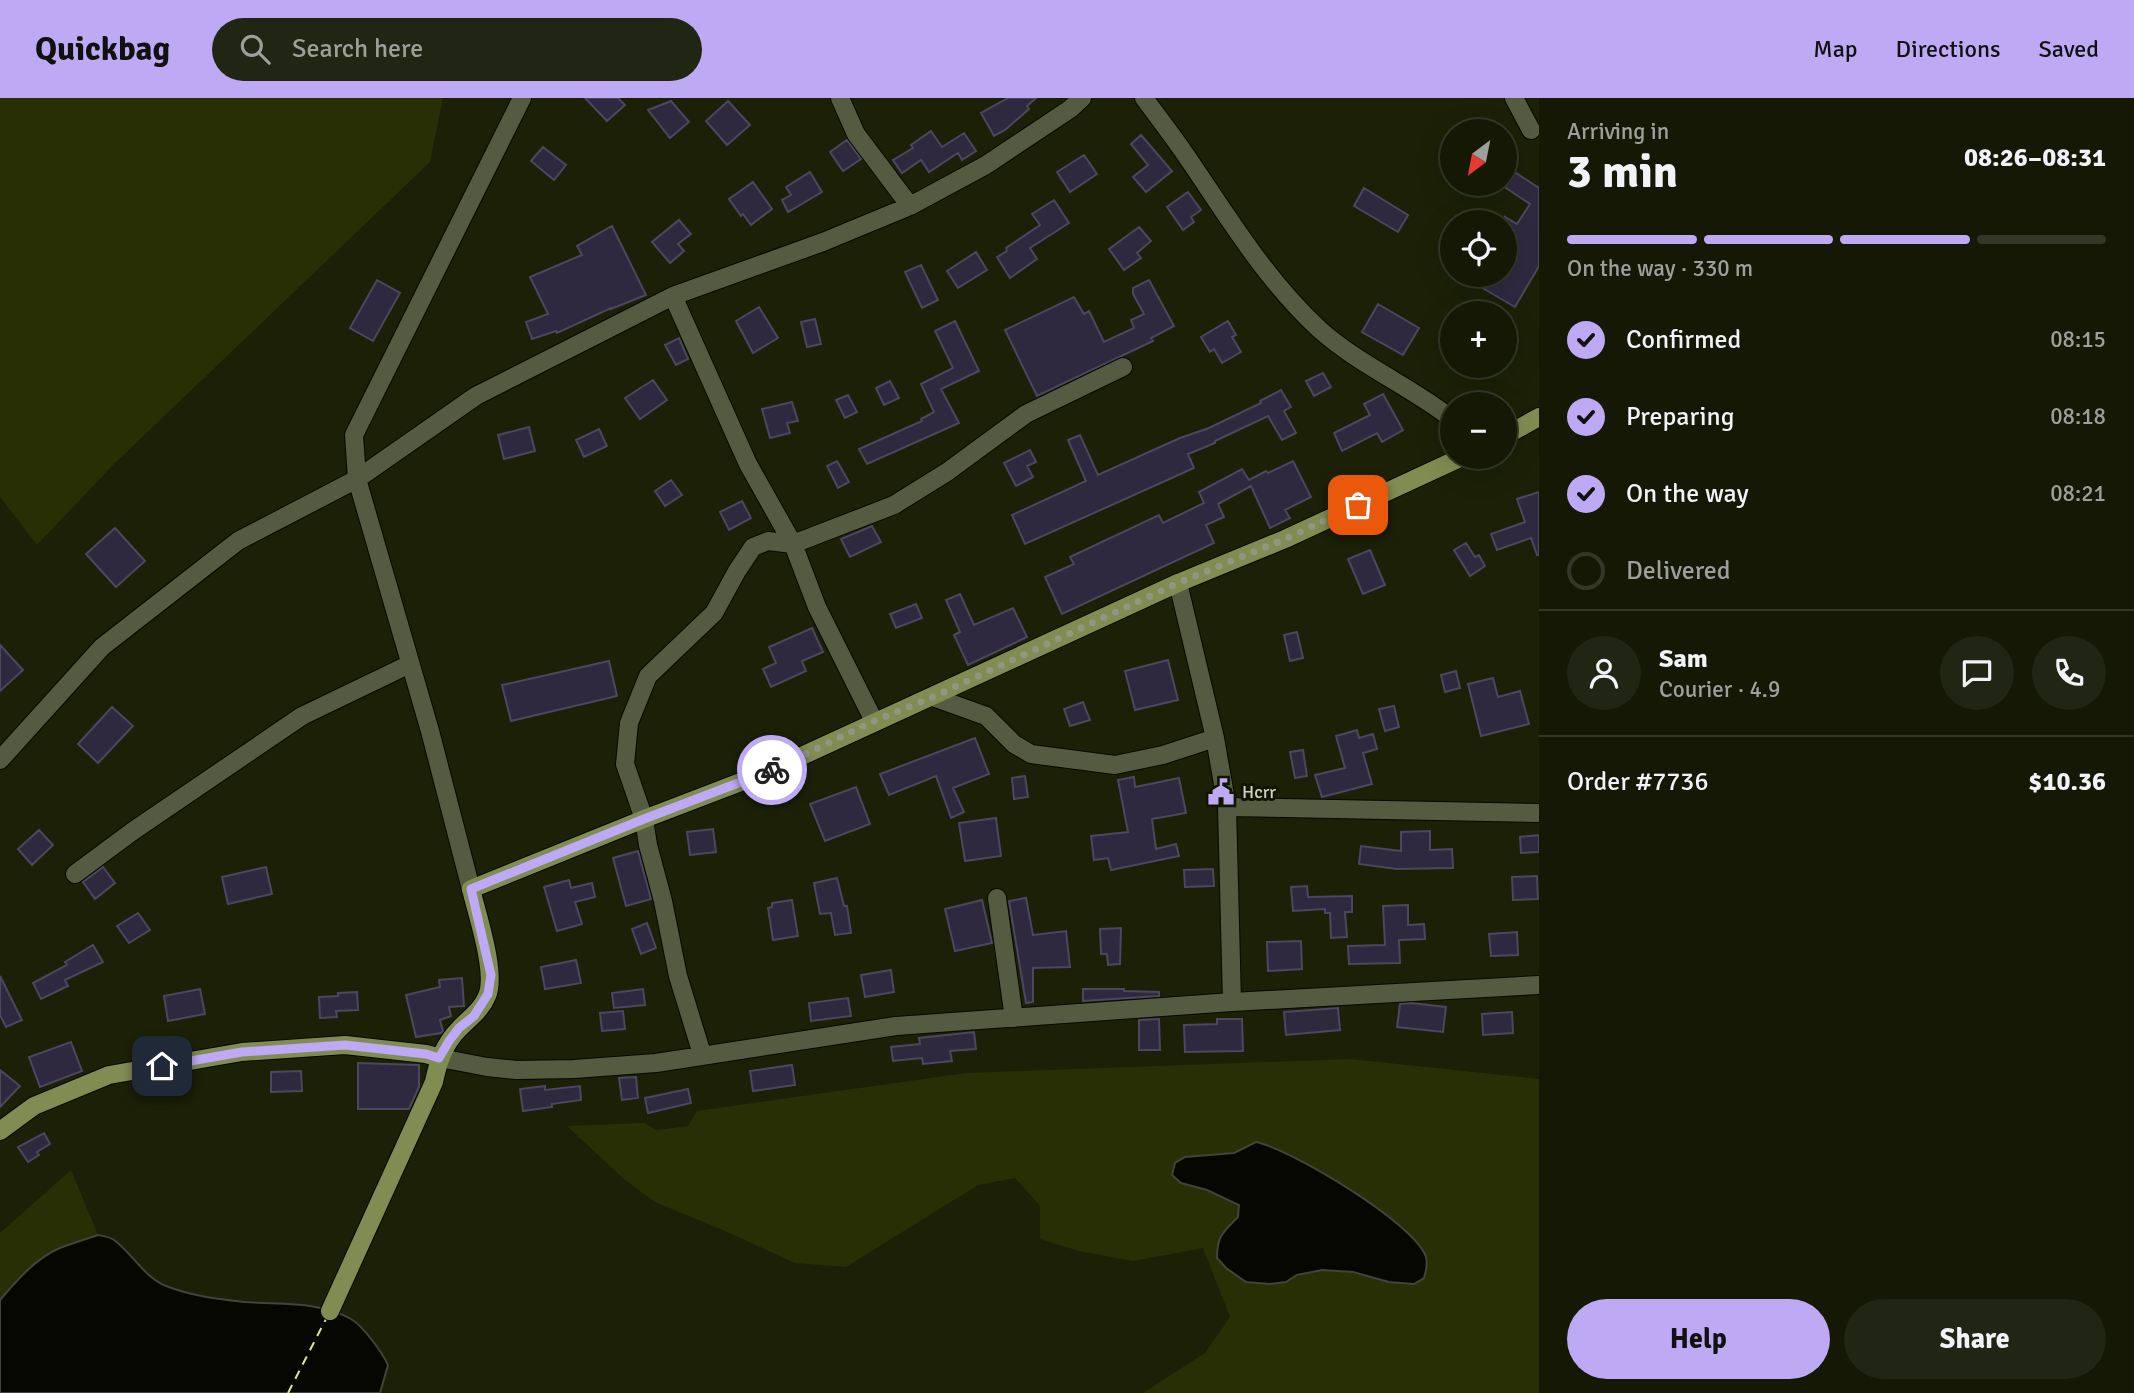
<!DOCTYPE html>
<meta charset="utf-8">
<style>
:root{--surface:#141805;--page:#212513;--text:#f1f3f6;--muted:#9da09a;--line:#333727;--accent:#bea9f5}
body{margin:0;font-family:Signika,sans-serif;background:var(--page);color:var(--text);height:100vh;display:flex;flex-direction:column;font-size:26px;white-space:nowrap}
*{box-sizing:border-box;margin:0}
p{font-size:23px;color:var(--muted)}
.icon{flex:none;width:38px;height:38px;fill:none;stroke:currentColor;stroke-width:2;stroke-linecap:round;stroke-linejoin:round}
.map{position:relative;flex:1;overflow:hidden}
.drawer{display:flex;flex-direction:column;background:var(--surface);width:595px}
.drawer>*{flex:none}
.needle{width:46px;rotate:212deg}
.buttons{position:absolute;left:1440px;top:21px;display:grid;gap:14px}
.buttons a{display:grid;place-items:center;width:77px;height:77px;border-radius:50%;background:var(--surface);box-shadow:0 7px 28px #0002,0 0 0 2px var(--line);font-size:35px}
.pin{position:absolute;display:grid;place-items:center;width:60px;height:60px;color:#fff;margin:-30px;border-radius:14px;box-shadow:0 4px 10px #0006}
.courier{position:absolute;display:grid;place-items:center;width:70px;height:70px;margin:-35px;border:5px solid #bea9f5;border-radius:50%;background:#fff;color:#222;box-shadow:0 2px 9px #0007}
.headline em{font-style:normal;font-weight:700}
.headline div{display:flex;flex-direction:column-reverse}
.headline{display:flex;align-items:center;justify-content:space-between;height:119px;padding:0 28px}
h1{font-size:46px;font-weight:700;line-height:52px}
.bar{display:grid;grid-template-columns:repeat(4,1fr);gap:10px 7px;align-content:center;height:84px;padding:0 28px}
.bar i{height:9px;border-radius:5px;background:var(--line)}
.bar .current{background:var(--accent)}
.bar p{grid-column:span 4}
.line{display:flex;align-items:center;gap:18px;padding:0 28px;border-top:2px solid var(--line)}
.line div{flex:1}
.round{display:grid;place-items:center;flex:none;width:74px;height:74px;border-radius:37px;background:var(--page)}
ol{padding:0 28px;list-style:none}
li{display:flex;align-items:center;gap:21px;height:77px}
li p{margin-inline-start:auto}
li .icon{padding:7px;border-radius:50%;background:var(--accent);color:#111;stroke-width:4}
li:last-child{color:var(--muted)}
li i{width:38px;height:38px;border:4px solid var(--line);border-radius:50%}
.action{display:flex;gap:14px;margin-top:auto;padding:14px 28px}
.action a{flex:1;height:80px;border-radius:42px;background:var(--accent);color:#111;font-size:28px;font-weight:700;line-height:80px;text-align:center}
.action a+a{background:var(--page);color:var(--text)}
header{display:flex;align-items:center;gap:42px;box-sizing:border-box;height:98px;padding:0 35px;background:var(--accent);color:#111}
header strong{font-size:33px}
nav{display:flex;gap:38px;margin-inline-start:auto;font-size:24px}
.search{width:490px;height:63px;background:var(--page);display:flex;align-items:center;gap:18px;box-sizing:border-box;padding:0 24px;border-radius:38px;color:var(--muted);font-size:26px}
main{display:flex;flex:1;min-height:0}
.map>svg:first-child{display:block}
</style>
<header>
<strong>Quickbag</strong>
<div class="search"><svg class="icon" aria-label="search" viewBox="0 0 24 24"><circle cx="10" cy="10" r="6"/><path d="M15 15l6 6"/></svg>Search here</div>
<nav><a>Map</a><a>Directions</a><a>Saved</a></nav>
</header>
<main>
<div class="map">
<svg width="1539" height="1295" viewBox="0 0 1539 1295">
<rect width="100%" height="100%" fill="#1b2007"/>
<!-- green -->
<path fill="#282f05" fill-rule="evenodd" d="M 0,0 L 443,0 L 430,64 L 113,367 L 37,447 L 0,399 Z
M 1350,961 L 1539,981 L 1539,1295 L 1143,1295 L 1205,1255 L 1230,1219 L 1203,1150 L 1133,1163 L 1079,1153 L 1040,1141 L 1040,1108 L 1015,1080 L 978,1087 L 846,1169 L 795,1165 L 725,1133 L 655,1104 L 625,1082 L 567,1028 L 644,1025 L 657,1032 L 688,1028 L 697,1013 L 966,975 ZM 1256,1044 L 1389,1184 C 1354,1175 1319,1164 1286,1184 L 1220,1137 L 1238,1119 L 1239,1107 L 1207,1092 L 1181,1085 L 1209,1056 C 1228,1058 1239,1052 1256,1044 Z
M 71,1072 L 98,1137 C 86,1141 73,1145 60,1150 C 36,1160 17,1182 0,1202 L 0,1135 Z"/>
<!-- water -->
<path fill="#050700" stroke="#42443b" stroke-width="2" d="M 1256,1044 C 1290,1051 1415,1125 1426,1159 C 1428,1166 1426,1173 1424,1180 L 1414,1186 L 1389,1184 L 1353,1174 L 1322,1172 L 1297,1177 L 1286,1184 L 1270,1186 L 1246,1184 L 1226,1170 L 1217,1160 C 1217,1138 1223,1134 1238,1119 L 1239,1107 L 1207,1092 L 1181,1085 L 1172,1077 L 1175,1065 L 1185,1059 L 1234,1055 Z
M 98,1137 C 103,1138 110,1139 114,1142 C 132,1155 144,1179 166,1188 C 191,1198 219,1201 245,1204 C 279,1207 320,1203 351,1221 C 363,1228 382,1254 388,1267 L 380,1295 L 0,1295 L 0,1202 C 17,1182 36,1160 60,1150 C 73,1145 86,1141 98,1137 Z"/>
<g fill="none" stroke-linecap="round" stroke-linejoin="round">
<!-- ferry -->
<path stroke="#d5eb7b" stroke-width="2" stroke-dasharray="9 7" stroke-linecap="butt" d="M 288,1295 L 326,1221"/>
</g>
<!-- building -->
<path fill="#2f2940" stroke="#4c465f" stroke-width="2" d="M 585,0 L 618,0 L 625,7 L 607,23 Z
M 1008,0 L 1036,0 L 1027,8 L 1029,11 L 1005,32 L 994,38 L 981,15 Z
M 671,3 L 689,24 L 670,40 L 648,12 Z
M 728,3 L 750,27 L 727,47 L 706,23 Z
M 931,33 L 942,49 L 964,35 L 976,53 L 962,62 L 958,55 L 929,74 L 921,62 L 902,75 L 893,62 L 913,50 L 911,47 Z
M 1141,37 L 1172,73 L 1146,94 L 1133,79 L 1148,67 L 1131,46 Z
M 847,42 L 861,61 L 843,73 L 830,54 Z
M 543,49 L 566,67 L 554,82 L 531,63 Z
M 1084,57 L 1097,76 L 1070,94 L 1057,74 Z
M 1510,71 L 1539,90 L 1539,168 L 1515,209 L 1479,188 L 1486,177 L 1505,177 L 1505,119 L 1517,126 L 1530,106 L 1500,86 L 1505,86 L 1505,79 Z
M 810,74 L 822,94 L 788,114 L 782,102 L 791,97 L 786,89 Z
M 753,84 L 772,111 L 751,127 L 743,116 L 741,118 L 729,101 Z
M 1364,90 L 1408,117 L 1398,134 L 1354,108 Z
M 1188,94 L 1201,112 L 1191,119 L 1194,124 L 1183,132 L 1167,109 Z
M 1054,102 L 1069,125 L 1030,150 L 1037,161 L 1010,180 L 997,159 L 1007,153 L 1006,150 L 1040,127 L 1032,116 Z
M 679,122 L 691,136 L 678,146 L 684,153 L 670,165 L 652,144 Z
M 612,128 L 646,197 L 611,211 L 611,210 L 557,235 L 556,233 L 532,241 L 526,224 L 548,216 L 530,179 L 582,157 L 577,148 Z
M 1139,129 L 1151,143 L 1137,155 L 1141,160 L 1124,172 L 1109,151 Z
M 976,154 L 987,172 L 958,190 L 947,173 Z
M 921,167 L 938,202 L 922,210 L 905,174 Z
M 377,182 L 400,195 L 373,243 L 350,230 Z
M 1149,182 L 1174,228 L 1151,240 L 1153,243 L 1037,298 L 1005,232 L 1074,199 L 1084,216 L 1089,213 L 1104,244 L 1134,230 L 1131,222 L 1144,216 L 1133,196 L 1133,190 Z
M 1378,206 L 1419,230 L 1403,257 L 1362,234 Z
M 759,209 L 778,240 L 753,255 L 736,223 Z
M 815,221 L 821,246 L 807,249 L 801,224 Z
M 955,223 L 979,273 L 941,291 L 959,325 L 867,366 L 859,351 L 922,323 L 921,321 L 934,314 L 921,286 L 953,270 L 935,233 Z
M 1228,223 L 1236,237 L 1232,239 L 1241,254 L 1222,265 L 1214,251 L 1210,254 L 1201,239 Z
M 679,240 L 688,261 L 676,267 L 665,247 Z
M 1323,275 L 1331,289 L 1314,298 L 1306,283 Z
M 653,282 L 667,302 L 640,321 L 625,300 Z
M 890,283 L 899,300 L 884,307 L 876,290 Z
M 1281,292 L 1291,309 L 1284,313 L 1296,335 L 1282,342 L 1268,318 L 1215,343 L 1215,345 L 1188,356 L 1194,370 L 1025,446 L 1012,417 L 1086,383 L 1068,342 L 1080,337 L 1098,377 L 1180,340 L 1209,330 L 1261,305 L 1260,303 Z
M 1383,296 L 1403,332 L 1382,344 L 1377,335 L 1342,353 L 1334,335 L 1370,317 L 1364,306 Z
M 848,297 L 857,314 L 845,320 L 836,302 Z
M 792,304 L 798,323 L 787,325 L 790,335 L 770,340 L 762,311 Z
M 529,329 L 535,353 L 504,361 L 498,337 Z
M 599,331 L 607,348 L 584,359 L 576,342 Z
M 1030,352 L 1036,364 L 1027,368 L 1033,379 L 1016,388 L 1004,365 Z
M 837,363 L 849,384 L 838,390 L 827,368 Z
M 1293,363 L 1311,399 L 1285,412 L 1290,420 L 1270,430 L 1251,388 L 1218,406 L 1224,419 L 1206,427 L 1214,445 L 1062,516 L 1045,479 L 1074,466 L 1070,459 L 1159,417 L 1163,425 L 1204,405 L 1199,394 L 1242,371 L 1249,382 L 1266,373 L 1268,375 Z
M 671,382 L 682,397 L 665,408 L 655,393 Z
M 1539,394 L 1539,457 L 1537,457 L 1531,440 L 1497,452 L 1491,436 L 1525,424 L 1517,401 Z
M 742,403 L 751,420 L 729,432 L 720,414 Z
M 872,428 L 881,444 L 850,459 L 841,441 Z
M 115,430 L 145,463 L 116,489 L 86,456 Z
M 1466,445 L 1475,459 L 1479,457 L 1485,468 L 1470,478 L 1454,452 Z
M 1370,452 L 1385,487 L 1363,496 L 1348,461 Z
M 960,496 L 974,527 L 1013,510 L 1027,539 L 968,567 L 954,537 L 960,534 L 946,502 Z
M 916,506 L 922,520 L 896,530 L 890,516 Z
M 812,530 L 823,554 L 802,563 L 806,573 L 771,589 L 763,571 L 776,565 L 769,549 Z
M 1297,534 L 1303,560 L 1290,563 L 1284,537 Z
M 0,547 L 23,572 L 0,593 Z
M 1168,562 L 1178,602 L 1135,612 L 1125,573 Z
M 609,563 L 617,598 L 511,623 L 502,587 Z
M 1456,573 L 1460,590 L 1445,594 L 1441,577 Z
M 1493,580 L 1498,599 L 1520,593 L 1529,626 L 1481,638 L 1468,586 Z
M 1083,604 L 1090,622 L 1070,628 L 1064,611 Z
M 1394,608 L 1399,629 L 1385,633 L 1379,611 Z
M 112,609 L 133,628 L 98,665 L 78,646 Z
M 1357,632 L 1359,640 L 1373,636 L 1377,651 L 1363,655 L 1372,686 L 1322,699 L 1315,677 L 1345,670 L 1336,638 Z
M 975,640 L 989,676 L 953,690 L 964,714 L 951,720 L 936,678 L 889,697 L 880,676 Z
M 1303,652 L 1307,678 L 1295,680 L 1290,654 Z
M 1025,678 L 1028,699 L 1014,701 L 1012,680 Z
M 1134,679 L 1135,689 L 1179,680 L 1186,715 L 1152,721 L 1156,751 L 1176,746 L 1179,758 L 1111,772 L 1108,760 L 1094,762 L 1091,738 L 1128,734 L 1118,682 Z
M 856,689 L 870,726 L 825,743 L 810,706 Z
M 996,720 L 1001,758 L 965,763 L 959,725 Z
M 713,731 L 716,754 L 690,757 L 687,734 Z
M 39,732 L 53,747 L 32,767 L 18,751 Z
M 1430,733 L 1430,752 L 1452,751 L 1453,770 L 1397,771 L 1359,766 L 1361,748 L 1401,753 L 1401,734 Z
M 1539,737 L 1539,754 L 1521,755 L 1520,739 Z
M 638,753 L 651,801 L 626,808 L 613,760 Z
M 103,769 L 115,785 L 95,801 L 83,784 Z
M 266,769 L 272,796 L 228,806 L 222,779 Z
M 1213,771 L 1214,788 L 1185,789 L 1184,772 Z
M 1537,778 L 1538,801 L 1513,802 L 1512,779 Z
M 837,780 L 844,808 L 847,808 L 851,835 L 835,837 L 831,815 L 820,816 L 814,785 Z
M 569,782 L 571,790 L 592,785 L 595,799 L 575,804 L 582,826 L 557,833 L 544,789 Z
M 1307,788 L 1308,799 L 1352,798 L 1352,814 L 1345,814 L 1347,839 L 1331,840 L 1330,815 L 1325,815 L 1325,811 L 1293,813 L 1291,789 Z
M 1026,800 L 1033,837 L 1066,833 L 1070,869 L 1033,870 L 1033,904 L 1026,905 L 1009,803 Z
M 792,802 L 798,838 L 773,842 L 768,810 L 772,809 L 772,805 Z
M 982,802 L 992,845 L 955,853 L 945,811 Z
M 1408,807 L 1408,827 L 1424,826 L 1425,841 L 1399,842 L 1400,865 L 1349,866 L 1348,848 L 1385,847 L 1383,808 Z
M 138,815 L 150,832 L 129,845 L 117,828 Z
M 647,825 L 656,850 L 641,856 L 632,831 Z
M 1121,830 L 1120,866 L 1108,867 L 1107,856 L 1101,856 L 1100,831 Z
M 1517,834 L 1518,857 L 1491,858 L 1489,836 Z
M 1301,843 L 1302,871 L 1268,873 L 1267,844 Z
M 93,847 L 103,864 L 65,882 L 68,888 L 41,901 L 33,885 L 67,867 L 65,864 Z
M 576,862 L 581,885 L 545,891 L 541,869 Z
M 891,872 L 894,894 L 865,899 L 861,877 Z
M 0,878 L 22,922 L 6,929 L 0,917 Z
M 462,880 L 464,908 L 449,909 L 451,918 L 440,922 L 443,933 L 441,935 L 416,939 L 406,897 L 440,889 L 439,882 Z
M 200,891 L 205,916 L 168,923 L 164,898 Z
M 643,891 L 645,907 L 614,910 L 612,895 Z
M 1083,891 L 1124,891 L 1124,893 L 1159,894 L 1159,898 L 1083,903 Z
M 357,894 L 358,912 L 336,913 L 337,919 L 320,920 L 319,899 L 338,898 L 338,895 Z
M 848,900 L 851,918 L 811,923 L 809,905 Z
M 1411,905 L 1446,909 L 1443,934 L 1397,929 L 1400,906 Z
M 1338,910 L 1340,932 L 1286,937 L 1284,914 Z
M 623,913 L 625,931 L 602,933 L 600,915 Z
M 1512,914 L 1513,935 L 1483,937 L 1482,916 Z
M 1159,921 L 1160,952 L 1139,952 L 1139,922 Z
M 1217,921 L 1242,921 L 1243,953 L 1185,954 L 1184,927 L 1217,926 Z
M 974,934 L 976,951 L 950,953 L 952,963 L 923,966 L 922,960 L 893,963 L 891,949 L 920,946 L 919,940 Z
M 71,944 L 82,973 L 40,989 L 29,959 Z
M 358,965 L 419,967 L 419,989 L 409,1011 L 358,1011 Z
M 792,967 L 795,987 L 753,993 L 750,973 Z
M 0,972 L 20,988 L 0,1009 Z
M 301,973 L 302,993 L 271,994 L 271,974 Z
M 636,979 L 638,1000 L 622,1002 L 619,980 Z
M 545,988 L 545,992 L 580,988 L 581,1002 L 552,1006 L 552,1009 L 523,1013 L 520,991 Z
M 688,991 L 691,1005 L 648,1015 L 645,1000 Z
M 44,1035 L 50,1046 L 37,1054 L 39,1057 L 28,1064 L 18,1049 Z"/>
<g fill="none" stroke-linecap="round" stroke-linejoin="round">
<!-- minor casing -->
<g stroke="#060900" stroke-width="20">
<path id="minor" d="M 840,0 L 856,36 L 910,108
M 1144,0 C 1158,19 1172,37 1185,56 C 1227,117 1264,180 1319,231 C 1359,267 1410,288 1452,321
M 1514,0 L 1531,32
M 673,198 L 748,366 L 793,446 L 817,509 L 874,623
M 1178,485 L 1215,640 L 1227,709 L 1232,904
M 933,599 L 986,618 L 1014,646 L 1031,656 L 1115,667 L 1163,657 L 1215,640
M 0,662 L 102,549 L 238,443 L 357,381 L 476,298 L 673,198 L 823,144 L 910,108 L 986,67 L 1070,11 L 1082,0
M 1227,709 L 1539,715
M 75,776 L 133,733 L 302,618 L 410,566
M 471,791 L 430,633 L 357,381 L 354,337 L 522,0
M 997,800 L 1014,920
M 702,956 L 678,878 L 663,803 L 648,747 L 644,721 L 625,666 L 629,625 L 648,578 L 714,515 L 737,473 L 753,449 L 768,443 L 793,446 L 894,407 L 947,374 L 1026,316 L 1123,269
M 440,960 L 487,969 L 516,972 L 574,971 L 656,965 L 896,928 L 1232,904 L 1539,887"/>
</g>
<!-- major casing -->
<g stroke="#060900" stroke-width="20">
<path id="major" d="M 1505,338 L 1539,319
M 0,1033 L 34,1008 L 109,977 L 242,954 L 345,947 L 426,956 L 440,960
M 330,1213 L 434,984 C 438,964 444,946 459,931 C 469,920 481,913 487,898 C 497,875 477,817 471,791 L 644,721 L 767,674 L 1178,485 L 1285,441 L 1462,359"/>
</g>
<!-- minor -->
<use href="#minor" stroke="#555b40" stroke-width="18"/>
<!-- major -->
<use href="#major" stroke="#818c52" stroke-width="18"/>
</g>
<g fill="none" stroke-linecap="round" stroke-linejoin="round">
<!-- done -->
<path stroke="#919582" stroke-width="7" stroke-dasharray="0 12.6" d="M 772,672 L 874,623 L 933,599 L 1178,485 L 1285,441 L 1358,407"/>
<!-- route -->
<path stroke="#bea9f5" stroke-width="9" d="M 162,968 L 242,954 L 345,947 L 426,956 L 439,960 L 449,943 L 459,930 L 474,918 L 488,896 L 491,877 L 471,791 L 644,721 L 772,672"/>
</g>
<!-- icons -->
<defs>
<g id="civic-bare" transform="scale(2.1)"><path d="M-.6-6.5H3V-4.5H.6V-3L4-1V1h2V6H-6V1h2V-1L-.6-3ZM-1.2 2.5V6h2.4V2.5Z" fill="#bea9f5" stroke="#121601" stroke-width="2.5" paint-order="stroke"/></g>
</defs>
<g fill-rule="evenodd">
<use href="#civic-bare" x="1221" y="694"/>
</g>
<g text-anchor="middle" stroke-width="6" stroke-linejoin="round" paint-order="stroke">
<!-- poi labels -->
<g font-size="18" fill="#d0d4c4" stroke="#121601" text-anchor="start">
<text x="1242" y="700">Hcrr</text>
</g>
</g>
</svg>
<div class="buttons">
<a><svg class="needle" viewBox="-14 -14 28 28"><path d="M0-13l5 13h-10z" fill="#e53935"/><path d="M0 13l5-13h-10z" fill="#9da09a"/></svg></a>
<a><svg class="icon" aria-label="locate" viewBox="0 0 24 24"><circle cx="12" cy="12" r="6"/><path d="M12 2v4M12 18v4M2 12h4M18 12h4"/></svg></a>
<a>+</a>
<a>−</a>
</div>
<div class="pin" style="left:1358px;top:407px;background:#ea580c"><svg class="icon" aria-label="bag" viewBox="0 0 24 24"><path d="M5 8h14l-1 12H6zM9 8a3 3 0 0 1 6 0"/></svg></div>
<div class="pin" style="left:162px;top:968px;background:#1f2937"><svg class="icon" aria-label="home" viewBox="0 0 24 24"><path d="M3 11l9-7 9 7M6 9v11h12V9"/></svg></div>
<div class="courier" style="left:772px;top:672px"><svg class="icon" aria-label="bike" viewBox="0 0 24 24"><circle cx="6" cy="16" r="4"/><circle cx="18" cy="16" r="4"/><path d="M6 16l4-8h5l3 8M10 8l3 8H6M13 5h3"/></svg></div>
</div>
<section class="drawer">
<div class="headline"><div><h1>3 min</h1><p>Arriving in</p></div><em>08:26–08:31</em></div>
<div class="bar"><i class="current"></i><i class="current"></i><i class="current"></i><i></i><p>On the way · 330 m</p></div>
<ol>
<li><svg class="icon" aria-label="check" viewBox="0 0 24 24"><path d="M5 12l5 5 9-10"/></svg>Confirmed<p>08:15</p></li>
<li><svg class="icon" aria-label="check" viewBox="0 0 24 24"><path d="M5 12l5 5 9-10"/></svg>Preparing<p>08:18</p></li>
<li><svg class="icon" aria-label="check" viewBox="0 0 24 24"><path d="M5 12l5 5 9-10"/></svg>On the way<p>08:21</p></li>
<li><i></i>Delivered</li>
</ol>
<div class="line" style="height:126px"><a class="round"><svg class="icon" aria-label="person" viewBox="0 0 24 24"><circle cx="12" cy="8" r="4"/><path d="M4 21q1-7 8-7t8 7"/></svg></a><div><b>Sam</b><p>Courier · 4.9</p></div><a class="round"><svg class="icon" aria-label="chat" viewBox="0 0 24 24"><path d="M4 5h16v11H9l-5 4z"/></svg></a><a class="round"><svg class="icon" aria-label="phone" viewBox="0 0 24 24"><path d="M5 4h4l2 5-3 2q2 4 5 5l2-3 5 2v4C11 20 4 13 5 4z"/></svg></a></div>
<div class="line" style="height:91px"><div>Order #7736</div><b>$10.36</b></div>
<div class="action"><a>Help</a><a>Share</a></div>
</section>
</main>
